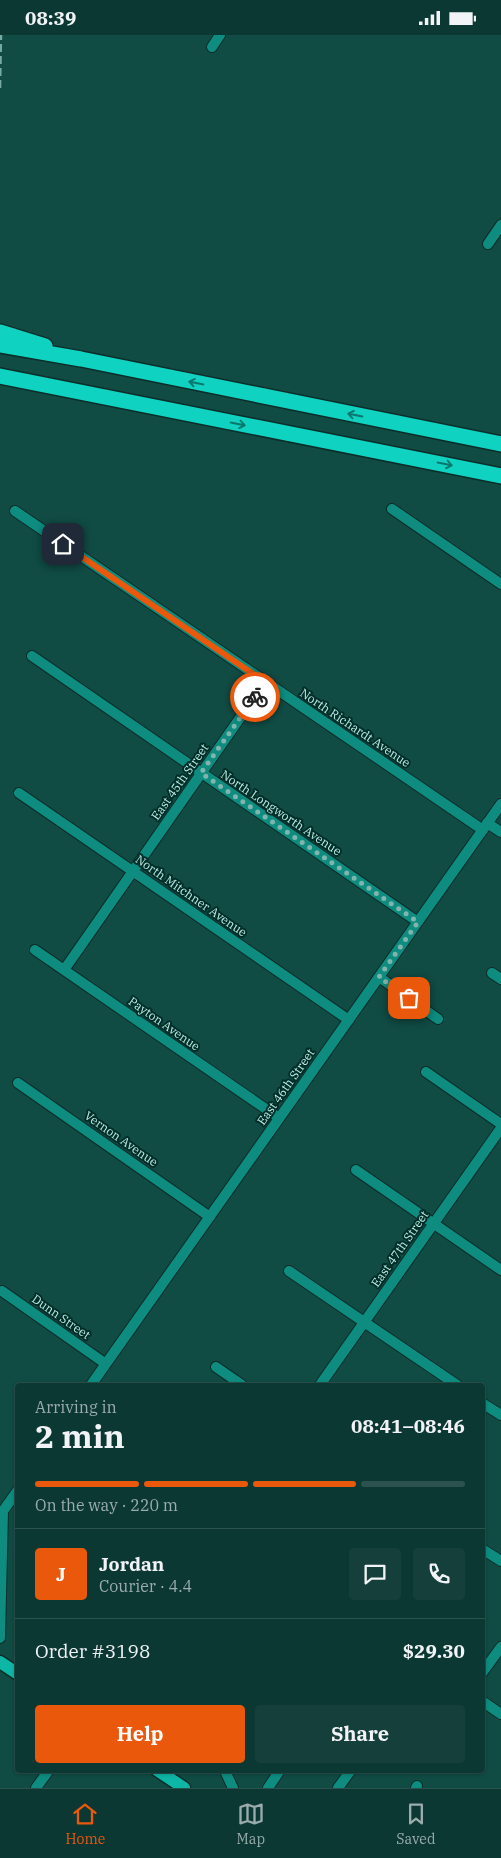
<!DOCTYPE html>
<meta charset="utf-8">
<style>
:root{--surface:#0c3833;--page:#153f3b;--text:#f1f3f6;--muted:#9aacac;--line:#2c524e;--accent:#ea580c}
body{margin:0;font-family:"IBM Plex Serif",serif;background:var(--page);color:var(--text);height:100vh;display:flex;flex-direction:column;font-size:19px;white-space:nowrap}
*{box-sizing:border-box;margin:0}
p{font-size:16px;color:var(--muted)}
.icon{flex:none;width:28px;height:28px;fill:none;stroke:currentColor;stroke-width:2;stroke-linecap:round;stroke-linejoin:round}
.map{position:relative;flex:1;overflow:hidden}
.drawer{position:absolute;left:15px;top:1348px;width:470px;height:390px;display:flex;flex-direction:column;background:var(--surface);border-radius:5px;box-shadow:0 1px 4px #0004,0 0 0 1px var(--line)}
.drawer>*{flex:none}
.pin{position:absolute;display:grid;place-items:center;width:42px;height:42px;color:#fff;margin:-21px;border-radius:10px;box-shadow:0 2px 8px #0006}
.courier{position:absolute;display:grid;place-items:center;width:50px;height:50px;margin:-25px;border:4px solid #ea580c;border-radius:50%;background:#fff;color:#222;box-shadow:0 1px 6px #0007}
.headline em{font-style:normal;font-weight:700}
.headline div{display:flex;flex-direction:column-reverse}
.headline{display:flex;align-items:center;justify-content:space-between;height:85px;padding:0 20px}
h1{font-size:32px;font-weight:700;line-height:38px}
.bar{display:grid;grid-template-columns:repeat(4,1fr);gap:8px 5px;align-content:center;height:60px;padding:0 20px}
.bar i{height:6px;border-radius:4px;background:var(--line)}
.bar .active{background:var(--accent)}
.bar p{grid-column:span 4}
.line{display:flex;align-items:center;gap:12px;padding:0 20px;border-top:1px solid var(--line)}
.line div{flex:1}
.round{display:grid;place-items:center;flex:none;width:52px;height:52px;border-radius:5px;background:var(--page)}
.button{display:flex;gap:10px;margin-top:auto;padding:10px 20px}
.button a{flex:1;height:58px;border-radius:5px;background:var(--accent);color:#fff;font-size:20px;font-weight:700;line-height:58px;text-align:center}
.button a+a{background:var(--page);color:var(--text)}
.status{display:flex;justify-content:space-between;align-items:center;height:35px;padding:0 25px;background:var(--surface);direction:ltr}
.status svg{height:14px;fill:currentColor}
.menu{display:flex;justify-content:space-around;align-items:center;height:70px;border-top:1px solid var(--line);background:var(--surface);font-size:14px;color:var(--muted)}
.menu a{display:grid;justify-items:center;gap:2px}
.menu .active{color:var(--accent)}
.map>svg:first-child{display:block}
</style>
<div class="status"><b>08:39</b><svg viewBox="0 0 49 12"><path d="M0 12V9h3v3zM5 12V6h3v6zM10 12V3h3v9zM15 12V0h3v12zM26 1h20v11H26zM47 4h2v5h-2z"/></svg></div>
<div class="map">
<svg width="501" height="1753" viewBox="0 0 501 1753">
<rect width="100%" height="100%" fill="#104b44"/>
<g fill="none" stroke-linecap="round" stroke-linejoin="round">
<!-- minor casing -->
<g stroke="#0c2e2a" stroke-width="12">
<path id="minor" d="M 212,12 L 220,0
M 488,209 L 501,190
M 392,474 L 501,549
M 15,476 L 483,795
M 32,621 L 418,887
M 19,758 L 349,985
M 487,788 L 501,797
M 35,915 L 279,1083
M 64,935 L 265,647
M 492,938 L 501,944
M 379,942 L 438,984
M 426,1037 L 501,1089
M 18,1048 L 210,1182
M 356,1135 L 501,1235
M 289,1236 L 457,1350
M 2,1256 L 106,1329
M 216,1332 L 242,1350
M 91,1350 L 501,769
M 320,1350 L 501,1093
M 482,1368 L 501,1380
M 482,1514 L 501,1526
M 0,1603 L 3,1476 L 18,1455
M 482,1638 L 501,1612
M 482,1666 L 501,1679
M 226,1735 L 226,1738 L 233,1753
M 36,1753 L 49,1735
M 268,1753 L 280,1735
M 338,1753 L 351,1735
M 416,1753 L 417,1751"/>
</g>
<!-- major casing -->
<g stroke="#0c2e2a" stroke-width="15">
<path id="major" d="M 0,1627 L 18,1639
M 157,1735 L 184,1753"/>
</g>
<!-- highway casing -->
<g stroke="#0c2e2a" stroke-width="18">
<path id="highway" d="M 0,297 L 45,311
M 0,310 L 81,324 L 501,409
M 0,341 L 501,441"/>
</g>
<!-- minor -->
<use href="#minor" stroke="#0d8c7f" stroke-width="10"/>
<!-- major -->
<use href="#major" stroke="#0eb6a6" stroke-width="12"/>
<!-- highway -->
<use href="#highway" stroke="#0fd2c0" stroke-width="15"/>
<!-- rail -->
<path stroke="#76aaa2" stroke-width="2.5" stroke-dasharray="8 4" stroke-linecap="butt" d="M 0,53 L 1,0"/>
</g>
<!-- one-way arrows -->
<defs><path id="oneway-shaft" d="M-6 0H5M1.5-3L5.5 0L1.5 3" fill="none" stroke-width="1.6" stroke-linecap="round" stroke-linejoin="round" transform="scale(1.25)"/></defs>
<g stroke="#07786e">
<use href="#oneway-shaft" transform="translate(196 348) rotate(-168)"/>
<use href="#oneway-shaft" transform="translate(355 380) rotate(-169)"/>
<use href="#oneway-shaft" transform="translate(238 389) rotate(11)"/>
<use href="#oneway-shaft" transform="translate(445 429) rotate(11)"/>
</g>
<g fill="none" stroke-linecap="round" stroke-linejoin="round">
<!-- done -->
<path stroke="#80b4ac" stroke-width="5" stroke-dasharray="0 9" d="M 255,662 L 201,738 L 418,887 L 379,942 L 409,963"/>
<!-- route -->
<path stroke="#ea580c" stroke-width="6" d="M 63,509 L 265,647 L 255,662"/>
</g>
<g text-anchor="middle" stroke-width="4" stroke-linejoin="round" paint-order="stroke">
<!-- street labels -->
<g font-size="12" fill="#bdece4" stroke="#002f2a">
<text transform="translate(355 693) rotate(34)" y="4">North Richardt Avenue</text>
<text transform="translate(180 747) rotate(-55)" y="4">East 45th Street</text>
<text transform="translate(281 778) rotate(34)" y="4">North Longworth Avenue</text>
<text transform="translate(191 861) rotate(35)" y="4">North Mitchner Avenue</text>
<text transform="translate(164 989) rotate(35)" y="4">Payton Avenue</text>
<text transform="translate(286 1052) rotate(-55)" y="4">East 46th Street</text>
<text transform="translate(121 1104) rotate(35)" y="4">Vernon Avenue</text>
<text transform="translate(400 1214) rotate(-55)" y="4">East 47th Street</text>
<text transform="translate(61 1282) rotate(35)" y="4">Dunn Street</text>
</g>
</g>
</svg>
<div class="pin" style="left:409px;top:963px;background:#ea580c"><svg class="icon" aria-label="bag" viewBox="0 0 24 24"><path d="M5 8h14l-1 12H6zM9 8a3 3 0 0 1 6 0"/></svg></div>
<div class="pin" style="left:63px;top:509px;background:#1f2937"><svg class="icon" aria-label="home" viewBox="0 0 24 24"><path d="M3 11l9-7 9 7M6 9v11h12V9"/></svg></div>
<div class="courier" style="left:255px;top:662px"><svg class="icon" aria-label="bike" viewBox="0 0 24 24"><circle cx="6" cy="16" r="4"/><circle cx="18" cy="16" r="4"/><path d="M6 16l4-8h5l3 8M10 8l3 8H6M13 5h3"/></svg></div>
<section class="drawer">
<div class="headline"><div><h1>2 min</h1><p>Arriving in</p></div><em>08:41–08:46</em></div>
<div class="bar"><i class="active"></i><i class="active"></i><i class="active"></i><i></i><p>On the way · 220 m</p></div>
<div class="line" style="height:90px"><b class="round" style="background:var(--accent);color:#fff">J</b><div><b>Jordan</b><p>Courier · 4.4</p></div><a class="round"><svg class="icon" aria-label="chat" viewBox="0 0 24 24"><path d="M4 5h16v11H9l-5 4z"/></svg></a><a class="round"><svg class="icon" aria-label="phone" viewBox="0 0 24 24"><path d="M5 4h4l2 5-3 2q2 4 5 5l2-3 5 2v4C11 20 4 13 5 4z"/></svg></a></div>
<div class="line" style="height:65px"><div>Order #3198</div><b>$29.30</b></div>
<div class="button"><a>Help</a><a>Share</a></div>
</section>
</div>
<nav class="menu">
<a class="active"><svg class="icon" aria-label="home" viewBox="0 0 24 24"><path d="M3 11l9-7 9 7M6 9v11h12V9"/></svg>Home</a>
<a><svg class="icon" aria-label="map" viewBox="0 0 24 24"><path d="M3 6l6-2 6 2 6-2v14l-6 2-6-2-6 2zM9 4v14M15 6v14"/></svg>Map</a>
<a><svg class="icon" aria-label="saved" viewBox="0 0 24 24"><path d="M7 4h10v16l-5-4-5 4z"/></svg>Saved</a>
</nav>
